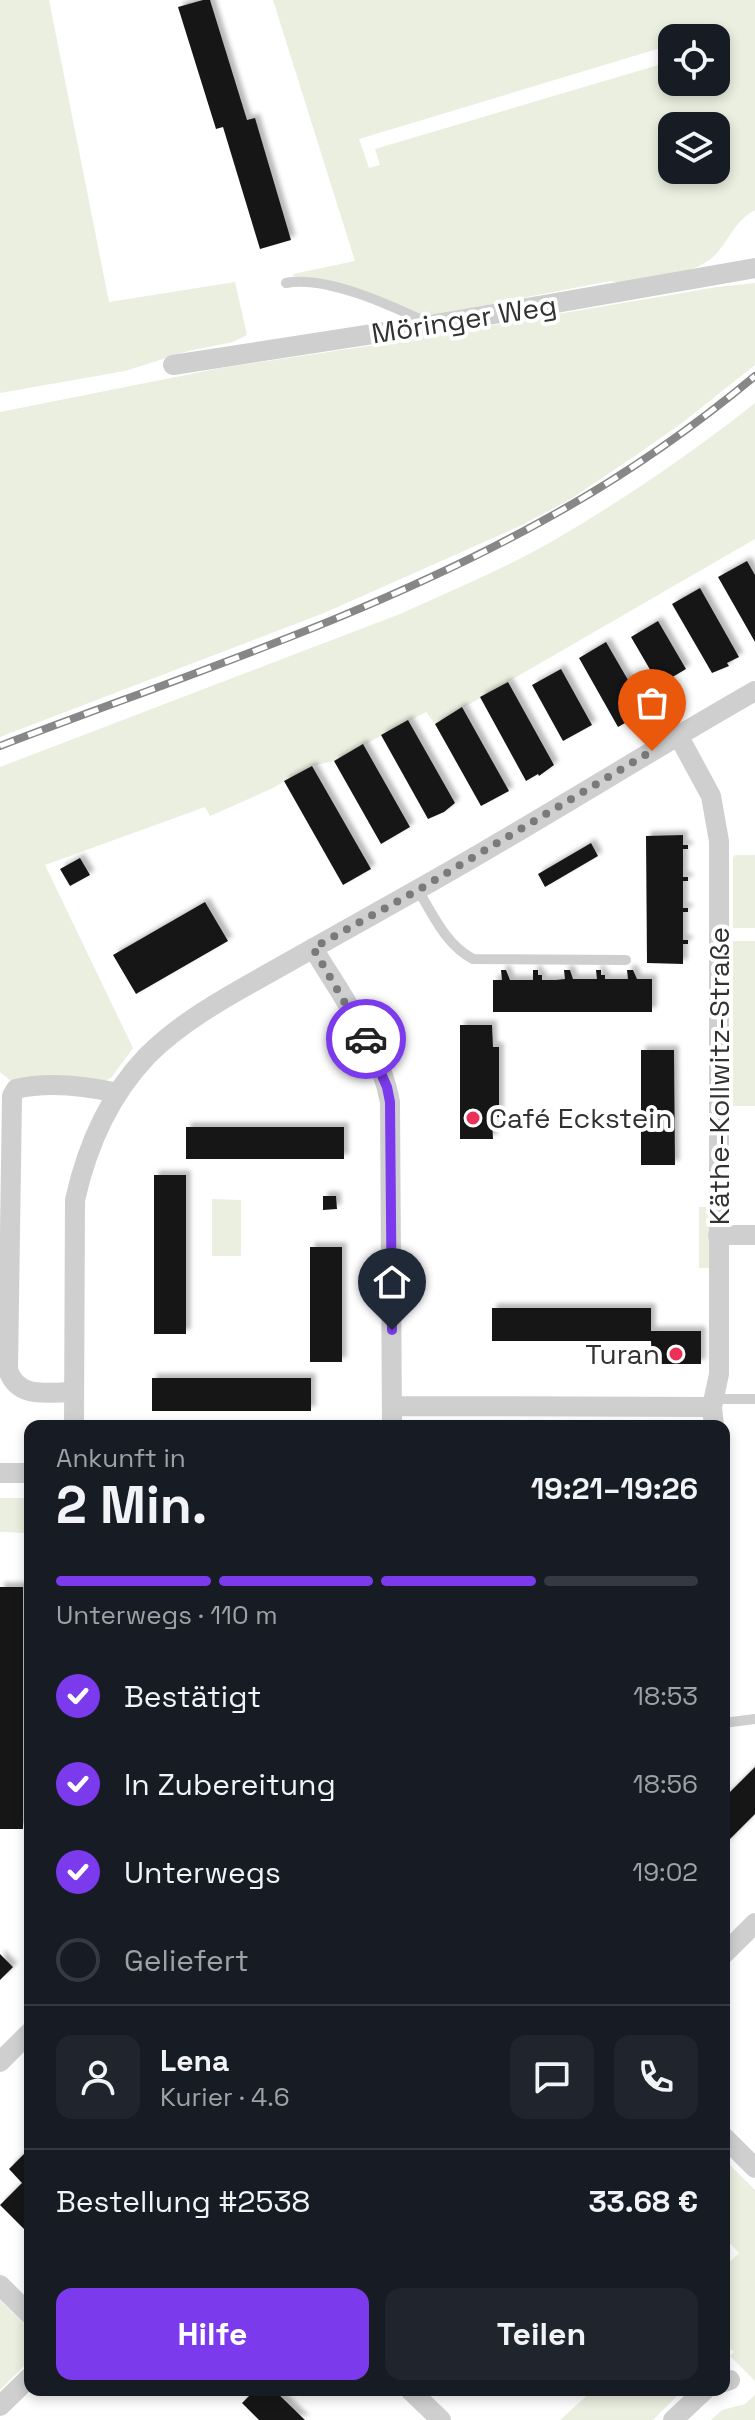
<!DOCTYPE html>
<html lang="de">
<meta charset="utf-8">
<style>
:root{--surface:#171b24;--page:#20242c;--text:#f1f3f6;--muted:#9ea1a6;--line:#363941;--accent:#7c3aed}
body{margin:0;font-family:"Space Grotesk",sans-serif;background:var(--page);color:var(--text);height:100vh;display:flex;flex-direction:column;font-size:30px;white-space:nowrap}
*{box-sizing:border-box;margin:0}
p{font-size:26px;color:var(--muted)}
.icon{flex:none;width:44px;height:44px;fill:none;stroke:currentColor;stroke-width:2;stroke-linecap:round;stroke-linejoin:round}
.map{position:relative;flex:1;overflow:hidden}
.details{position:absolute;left:24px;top:1420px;width:706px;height:976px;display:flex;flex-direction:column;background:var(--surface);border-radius:16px;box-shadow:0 4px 12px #0003}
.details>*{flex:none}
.fabs{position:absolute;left:658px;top:24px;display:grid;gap:16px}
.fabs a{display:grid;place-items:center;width:72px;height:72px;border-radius:16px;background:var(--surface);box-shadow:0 4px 12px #0003;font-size:40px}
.pin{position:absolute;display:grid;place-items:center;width:68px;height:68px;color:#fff;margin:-82px -34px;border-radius:50% 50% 50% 0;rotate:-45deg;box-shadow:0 0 8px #0007}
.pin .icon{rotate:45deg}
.courier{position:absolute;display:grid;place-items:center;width:80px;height:80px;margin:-40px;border:6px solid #7c3aed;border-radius:50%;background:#fff;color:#222;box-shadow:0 2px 10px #0007}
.headline em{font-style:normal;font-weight:800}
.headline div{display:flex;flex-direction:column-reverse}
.headline{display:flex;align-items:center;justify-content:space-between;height:136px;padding:0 32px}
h1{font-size:52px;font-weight:800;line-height:60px}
.bar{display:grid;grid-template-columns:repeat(4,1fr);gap:12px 8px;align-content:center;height:96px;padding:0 32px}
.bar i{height:10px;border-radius:6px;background:var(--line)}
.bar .selected{background:var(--accent)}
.bar p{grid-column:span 4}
.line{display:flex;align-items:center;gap:20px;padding:0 32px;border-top:2px solid var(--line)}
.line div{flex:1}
.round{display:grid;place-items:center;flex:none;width:84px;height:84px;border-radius:16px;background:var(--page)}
ol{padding:0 32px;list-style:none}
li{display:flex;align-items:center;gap:24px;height:88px}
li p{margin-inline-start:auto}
li .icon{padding:8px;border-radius:50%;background:var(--accent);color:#fff;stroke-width:4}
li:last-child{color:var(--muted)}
li i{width:44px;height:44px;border:4px solid var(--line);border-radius:50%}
.cta{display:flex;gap:16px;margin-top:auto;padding:16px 32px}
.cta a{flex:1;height:92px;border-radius:16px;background:var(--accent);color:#fff;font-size:32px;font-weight:800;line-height:92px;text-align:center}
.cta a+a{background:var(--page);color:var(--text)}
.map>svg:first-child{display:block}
</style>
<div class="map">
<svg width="755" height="2420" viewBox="0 0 755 2420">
<defs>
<filter id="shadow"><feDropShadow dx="4.5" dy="-4.5" stdDeviation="2" flood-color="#0004"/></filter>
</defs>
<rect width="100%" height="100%" fill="#fff"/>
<!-- green -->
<path fill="#eaefe0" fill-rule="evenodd" d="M 0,0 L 49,0 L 109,302 L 235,282 L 247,335 L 233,342 L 188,351 L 125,371 L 0,393 Z
M 273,0 L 755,0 L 755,210 C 733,222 729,242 713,257 C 694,275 648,278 622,283 L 610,281 L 425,317 L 306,278 L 294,277 L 293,274 L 355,261 ZM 673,34 L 680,38 L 716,38 L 716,82 L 672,82 L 672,61 L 375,149 L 380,165 L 369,168 L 359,139 L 664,47 L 661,35 ZM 672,126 L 716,126 L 716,170 L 672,170 Z
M 755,283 L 755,365 L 682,423 L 635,456 L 569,500 L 518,527 L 324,613 L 0,737 L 0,412 L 221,368 L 382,344 L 717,287 Z
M 755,403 L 755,539 L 435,724 L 426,712 L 334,761 L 312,766 L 271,789 L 210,816 L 205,807 L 45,865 L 133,1048 L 111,1078 L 102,1082 L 12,1082 L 0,1072 L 0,767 L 400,614 C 452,590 507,568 556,539 C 626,498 692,453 755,403 Z
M 735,855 L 755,855 L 755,928 L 733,928 L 733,858 Z
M 733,941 L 755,941 L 755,1106 L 733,1106 Z
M 212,1199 L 241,1200 L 241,1256 L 212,1256 Z
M 699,1207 L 711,1207 L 711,1268 L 699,1268 Z
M 0,1498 L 30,1498 L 30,1533 L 0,1532 Z
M 724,2159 L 755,2190 L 755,2381 L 730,2356 L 734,2352 L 724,2344 L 724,2267 L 739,2253 L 724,2237 Z
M 0,2300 L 30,2330 L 30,2360 L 0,2390 Z
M 593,2390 L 683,2390 L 653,2420 L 560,2420 Z
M 755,2395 L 755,2420 L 711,2420 L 722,2410 L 745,2404 Z"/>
<!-- building -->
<path fill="#191919" filter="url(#shadow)" d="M 203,0 L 210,0 L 247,120 L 255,118 L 291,240 L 260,249 L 223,127 L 216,129 L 178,7 Z
M 747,561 L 755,575 L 755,642 L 718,577 Z
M 700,588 L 739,657 L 727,663 L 729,666 L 712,673 L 672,604 Z
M 658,621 L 686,669 L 659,685 L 631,637 Z
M 606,642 L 646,711 L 618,727 L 579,658 Z
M 561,669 L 592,725 L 563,741 L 532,685 Z
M 508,682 L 554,765 L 539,776 L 538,774 L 526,781 L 480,697 Z
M 462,707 L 509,791 L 481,806 L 435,724 Z
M 408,720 L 455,803 L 444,812 L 428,819 L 381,735 Z
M 363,744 L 410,827 L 381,844 L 334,761 Z
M 312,766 L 371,869 L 343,885 L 284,781 Z
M 683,835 L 683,845 L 688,845 L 688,849 L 683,849 L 683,877 L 688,877 L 688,881 L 683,881 L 683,908 L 688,908 L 688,912 L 683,912 L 683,940 L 688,940 L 688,944 L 683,944 L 683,964 L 647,963 L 646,836 Z
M 591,843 L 598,856 L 545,887 L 538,874 Z
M 80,858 L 90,875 L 70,886 L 60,869 Z
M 205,902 L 228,941 L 136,994 L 113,955 Z
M 501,970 L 506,970 L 510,980 L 533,980 L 533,970 L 538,970 L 538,975 L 542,975 L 542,980 L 556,980 L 565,979 L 564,970 L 570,970 L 573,979 L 597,979 L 596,970 L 601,970 L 601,975 L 605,975 L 605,979 L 628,979 L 627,970 L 633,970 L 637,979 L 652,979 L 652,1012 L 493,1012 L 493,980 L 502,980 Z
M 460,1025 L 492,1025 L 493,1047 L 499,1047 L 499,1117 L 492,1117 L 493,1139 L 460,1139 Z
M 641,1050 L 674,1050 L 675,1165 L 641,1165 Z
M 186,1127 L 344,1127 L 344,1159 L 186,1159 Z
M 154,1175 L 186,1175 L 186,1334 L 154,1334 Z
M 323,1196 L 336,1196 L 337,1209 L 323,1210 Z
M 310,1247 L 342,1247 L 342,1362 L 310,1362 Z
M 492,1308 L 651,1308 L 651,1331 L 701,1331 L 701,1364 L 652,1364 L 651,1341 L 492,1341 Z
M 152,1378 L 311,1378 L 311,1411 L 152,1411 Z
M 0,1587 L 23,1587 L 23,1829 L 0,1829 Z
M 755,1767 L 755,1814 L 724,1845 L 724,1798 Z
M 0,1954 L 13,1967 L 0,1980 Z
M 30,2148 L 30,2235 L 0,2205 L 22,2183 L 9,2169 Z
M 255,2390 L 274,2390 L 305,2420 L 259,2420 L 242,2403 Z"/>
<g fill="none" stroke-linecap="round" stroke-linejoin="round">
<!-- lane -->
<path stroke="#cfcfcf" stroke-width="10" d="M 286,283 C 325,275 390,305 426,322
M 418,890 C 433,915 446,945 473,959 L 626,960
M 714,1399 L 755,1399
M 724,1723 L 755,1719"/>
<!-- street -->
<path stroke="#cfcfcf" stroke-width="20" d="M 173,365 L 431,325 L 755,268
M 678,735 L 711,796 L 719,841 L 719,1374 L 712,1407 L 714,1426
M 313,948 C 341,995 380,1047 390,1102 L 392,1426
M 718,1235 L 755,1235
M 74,1392 C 48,1392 18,1400 8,1370 L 12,1096 L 16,1089 C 48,1081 86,1086 118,1093
M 392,1406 L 712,1407
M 74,1426 L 75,1200 C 87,1146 108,1097 147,1056 C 180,1023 221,1000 262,977 C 313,948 364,920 415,891 C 530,827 641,756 755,691
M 0,1473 L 30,1473
M 724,1954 L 755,1923
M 0,2062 L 30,2032
M 724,2137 L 755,2168
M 0,2285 L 30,2315
M 724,2382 L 730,2380
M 410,2390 L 441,2420
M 0,2406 L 30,2377
M 673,2420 L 705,2390"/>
<!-- rail casing -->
<g stroke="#878787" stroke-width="8">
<path id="rail" d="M 0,746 C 183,676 373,615 544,520 C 619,479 689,431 755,376"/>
</g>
<!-- rail -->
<use href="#rail" stroke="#fff" stroke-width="5" stroke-dasharray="15" stroke-linecap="butt"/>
</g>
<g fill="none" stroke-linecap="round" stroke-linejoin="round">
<!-- done -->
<path stroke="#7a7a7a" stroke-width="8" stroke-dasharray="0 14.4" d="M 366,1039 L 313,948 L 418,890 L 652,751"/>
<!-- route -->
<path stroke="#7c3aed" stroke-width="10" d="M 366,1039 L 387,1087 L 390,1102 L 392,1330"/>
</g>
<!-- markers -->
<g fill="#ec3158" stroke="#fff" stroke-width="3">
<circle cx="473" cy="1118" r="8"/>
<circle cx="676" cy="1354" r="8"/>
</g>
<g text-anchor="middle" stroke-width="8" stroke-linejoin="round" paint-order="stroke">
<!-- street labels -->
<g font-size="28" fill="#323232" stroke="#fff">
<text transform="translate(464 319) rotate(-9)" y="10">Möringer Weg</text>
<text transform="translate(719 1076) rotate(-90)" y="10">Käthe-Kollwitz-Straße</text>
</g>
<!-- poi labels -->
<g font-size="28" fill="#323232" stroke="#fff" text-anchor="start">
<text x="489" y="1128">Café Eckstein</text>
<text x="660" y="1364" text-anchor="end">Turan</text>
</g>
</g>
</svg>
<div class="fabs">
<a><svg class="icon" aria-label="locate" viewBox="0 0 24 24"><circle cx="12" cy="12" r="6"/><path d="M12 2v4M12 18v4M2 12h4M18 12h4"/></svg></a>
<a><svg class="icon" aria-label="layers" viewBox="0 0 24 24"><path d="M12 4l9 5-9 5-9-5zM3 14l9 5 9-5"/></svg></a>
</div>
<div class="pin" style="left:652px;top:751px;background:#ea580c"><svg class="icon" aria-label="bag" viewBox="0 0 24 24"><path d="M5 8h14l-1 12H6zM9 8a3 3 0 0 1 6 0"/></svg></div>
<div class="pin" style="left:392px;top:1330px;background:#1f2937"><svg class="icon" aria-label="home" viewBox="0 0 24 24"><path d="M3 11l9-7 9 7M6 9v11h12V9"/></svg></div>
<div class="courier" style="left:366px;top:1039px"><svg class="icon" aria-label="car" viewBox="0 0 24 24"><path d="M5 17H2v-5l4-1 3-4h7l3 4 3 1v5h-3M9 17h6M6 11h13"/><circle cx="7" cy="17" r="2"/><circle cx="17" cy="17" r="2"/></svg></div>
<section class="details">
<div class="headline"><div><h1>2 Min.</h1><p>Ankunft in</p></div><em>19:21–19:26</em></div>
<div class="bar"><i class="selected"></i><i class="selected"></i><i class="selected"></i><i></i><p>Unterwegs · 110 m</p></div>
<ol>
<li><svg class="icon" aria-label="check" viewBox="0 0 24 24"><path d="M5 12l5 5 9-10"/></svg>Bestätigt<p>18:53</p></li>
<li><svg class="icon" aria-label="check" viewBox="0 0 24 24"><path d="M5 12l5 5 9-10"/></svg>In Zubereitung<p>18:56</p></li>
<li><svg class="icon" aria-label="check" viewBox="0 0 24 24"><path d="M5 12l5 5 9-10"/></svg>Unterwegs<p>19:02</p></li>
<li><i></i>Geliefert</li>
</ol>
<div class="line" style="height:144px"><a class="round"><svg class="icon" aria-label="person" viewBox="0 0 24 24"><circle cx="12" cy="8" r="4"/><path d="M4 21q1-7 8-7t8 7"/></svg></a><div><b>Lena</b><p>Kurier · 4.6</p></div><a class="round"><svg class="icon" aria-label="chat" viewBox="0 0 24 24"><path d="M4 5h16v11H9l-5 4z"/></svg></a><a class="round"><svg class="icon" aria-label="phone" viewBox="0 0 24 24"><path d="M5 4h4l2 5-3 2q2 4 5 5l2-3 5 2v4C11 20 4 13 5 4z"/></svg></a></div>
<div class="line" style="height:104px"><div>Bestellung #2538</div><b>33.68 €</b></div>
<div class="cta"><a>Hilfe</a><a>Teilen</a></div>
</section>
</div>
